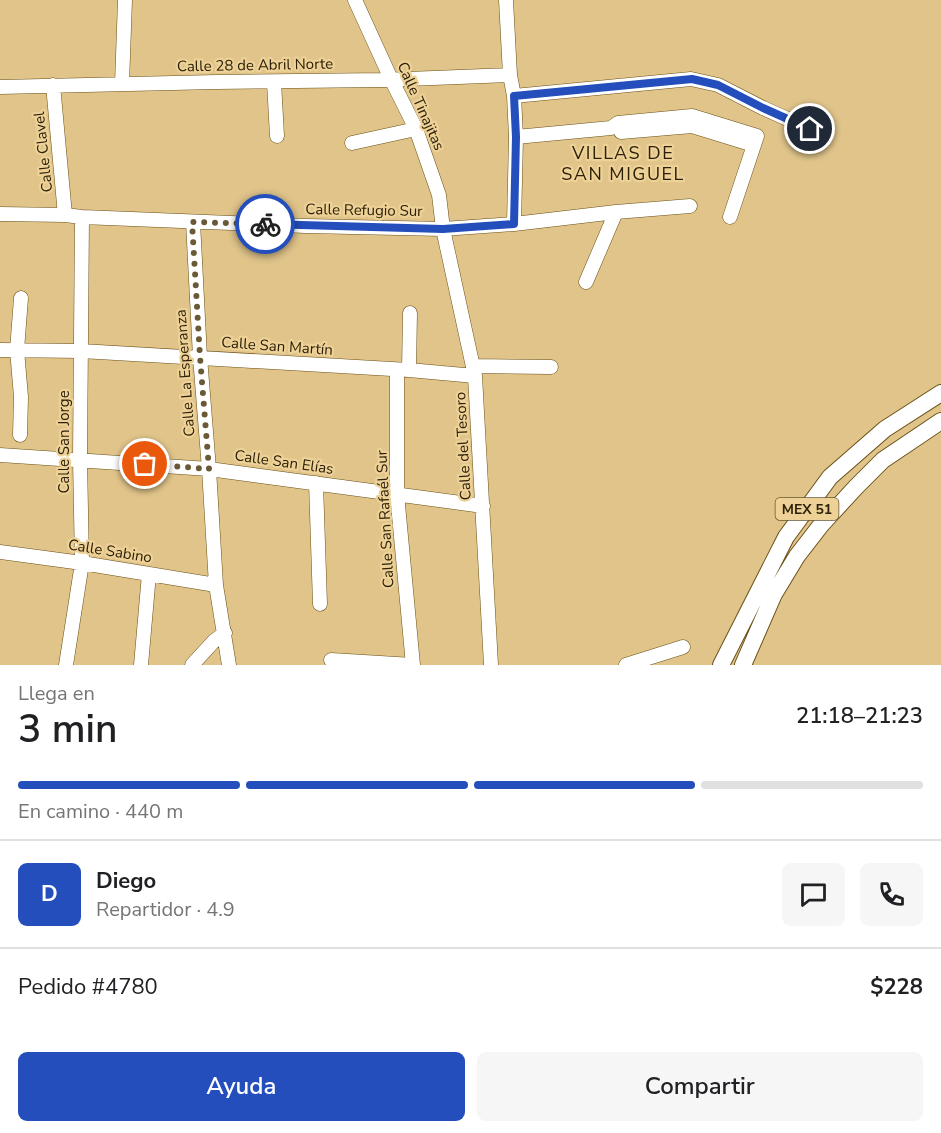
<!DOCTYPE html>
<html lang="es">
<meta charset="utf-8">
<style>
:root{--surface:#fff;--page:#f6f6f6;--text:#202124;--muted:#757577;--line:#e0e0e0;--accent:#234ebc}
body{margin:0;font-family:"Nunito Sans",sans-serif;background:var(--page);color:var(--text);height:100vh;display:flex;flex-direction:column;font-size:22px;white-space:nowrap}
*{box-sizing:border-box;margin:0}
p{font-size:20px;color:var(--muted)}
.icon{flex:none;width:33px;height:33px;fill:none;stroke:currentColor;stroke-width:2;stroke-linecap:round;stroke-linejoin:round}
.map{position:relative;height:665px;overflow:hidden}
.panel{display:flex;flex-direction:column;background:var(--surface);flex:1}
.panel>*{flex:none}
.pin{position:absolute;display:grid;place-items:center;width:51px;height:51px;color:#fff;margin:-26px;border:3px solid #fff;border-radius:50%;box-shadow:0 2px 6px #0007}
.courier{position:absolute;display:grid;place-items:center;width:60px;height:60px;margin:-30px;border:4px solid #234ebc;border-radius:50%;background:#fff;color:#222;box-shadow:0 2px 8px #0007}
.overview em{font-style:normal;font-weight:600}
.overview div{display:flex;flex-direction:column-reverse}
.overview{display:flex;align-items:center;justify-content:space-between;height:102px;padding:0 18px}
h1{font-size:39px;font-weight:600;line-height:45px}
.bar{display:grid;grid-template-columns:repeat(4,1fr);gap:9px 6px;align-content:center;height:72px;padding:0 18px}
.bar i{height:8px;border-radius:4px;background:var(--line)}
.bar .on{background:var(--accent)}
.bar p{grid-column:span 4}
.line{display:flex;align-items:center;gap:15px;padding:0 18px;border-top:2px solid var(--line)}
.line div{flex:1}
.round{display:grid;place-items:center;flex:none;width:63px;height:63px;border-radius:9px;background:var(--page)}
.primary-button{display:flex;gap:12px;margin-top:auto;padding:12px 18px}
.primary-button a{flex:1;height:69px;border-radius:9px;background:var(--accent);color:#fff;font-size:24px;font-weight:600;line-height:69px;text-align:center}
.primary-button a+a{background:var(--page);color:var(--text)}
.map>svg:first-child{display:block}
</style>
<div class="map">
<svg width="941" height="665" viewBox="0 0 941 665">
<rect width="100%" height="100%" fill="#e0c48a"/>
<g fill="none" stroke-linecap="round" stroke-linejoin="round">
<!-- minor casing -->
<g stroke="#6a5015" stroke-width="15">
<path id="minor" d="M 355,0 L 391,79 L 416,129 L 439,195 L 443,229 L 475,376 L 491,665
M 506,0 L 510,75 L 514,96 L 516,137 L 514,224
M 274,82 L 277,136
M 122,84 L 125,0
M 53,85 L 65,215
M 0,87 L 216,82 L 382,80 L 510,75
M 514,96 L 691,79 L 718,85 L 763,108 L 810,129
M 621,132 L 692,126 L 754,145
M 516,137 L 611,128 L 618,123 L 692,116 L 757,136 L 730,217
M 352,143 L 416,129
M 0,214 L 65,215 L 82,217 L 306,226 L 443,229 L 514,224 L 616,212 L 690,206
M 193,222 L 200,357 L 209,469 L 216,585 L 229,665
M 586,282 L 616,212
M 0,350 L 81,351 L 409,370 L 475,376
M 473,366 L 551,367
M 397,370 L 397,494 L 413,665
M 409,370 L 410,313
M 20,435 L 21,397 L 17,350 L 21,298
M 0,455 L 209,469 L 483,506
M 316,483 L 320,604
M 0,552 L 82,563 L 216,585
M 331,660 L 413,665
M 66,665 L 82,563 L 80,459 L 82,217
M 141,665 L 149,574
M 192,665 L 214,641 L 225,633
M 626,665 L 683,647"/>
</g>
<!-- major casing -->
<g stroke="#6a5015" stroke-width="18">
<path id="major" d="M 721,665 L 786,537 L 830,477 L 885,429 L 941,393
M 743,665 L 774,594 L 797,556 L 821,525 L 856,487 L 883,460 L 941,421"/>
</g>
<!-- minor -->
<use href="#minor" stroke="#fff" stroke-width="14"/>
<!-- major -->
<use href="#major" stroke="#fff" stroke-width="16"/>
</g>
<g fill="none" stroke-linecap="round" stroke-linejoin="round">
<!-- done -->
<path stroke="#6a5936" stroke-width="6" stroke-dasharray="0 10.8" d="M 145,464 L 209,469 L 200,357 L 192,222 L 265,224"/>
<!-- route -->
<path stroke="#234ebc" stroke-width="8" d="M 265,224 L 443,229 L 514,224 L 516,137 L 514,96 L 692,79 L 718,85 L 763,108 L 810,129"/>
</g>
<g text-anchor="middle" stroke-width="4.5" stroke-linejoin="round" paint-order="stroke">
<!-- shield labels -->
<rect fill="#eed196" stroke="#653" stroke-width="1.5" x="775.5" y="498" width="63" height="22" rx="4.5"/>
<g font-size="14" font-weight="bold" fill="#2b2009">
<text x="807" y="514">MEX 51</text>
</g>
<!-- street labels -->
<g font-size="15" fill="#2b2009" stroke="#eed196">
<text transform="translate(255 65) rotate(-1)" y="5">Calle 28 de Abril Norte</text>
<text transform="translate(421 106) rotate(66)" y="5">Calle Tinajitas</text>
<text transform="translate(43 152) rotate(-96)" y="5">Calle Clavel</text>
<text transform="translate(364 210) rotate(1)" y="5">Calle Refugio Sur</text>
<text transform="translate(277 346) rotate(4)" y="5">Calle San Martín</text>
<text transform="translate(185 373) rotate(-94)" y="5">Calle La Esperanza</text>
<text transform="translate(64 442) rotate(-90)" y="5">Calle San Jorge</text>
<text transform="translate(463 446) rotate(-93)" y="5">Calle del Tesoro</text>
<text transform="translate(284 462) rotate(8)" y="5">Calle San Elías</text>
<text transform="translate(385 519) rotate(-93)" y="5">Calle San Rafaél Sur</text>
<text transform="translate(110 551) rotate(9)" y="5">Calle Sabino</text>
</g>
<!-- quarter labels -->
<g font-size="18" letter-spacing="1.5" fill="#2b2009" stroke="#eed196">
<text x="623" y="159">VILLAS DE<tspan x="623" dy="21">SAN MIGUEL</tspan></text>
</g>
</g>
</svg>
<div class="pin" style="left:145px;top:464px;background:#ea580c"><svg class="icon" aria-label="bag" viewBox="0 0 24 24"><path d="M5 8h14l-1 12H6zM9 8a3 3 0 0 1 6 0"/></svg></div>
<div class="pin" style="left:810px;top:129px;background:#1f2937"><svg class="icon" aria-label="home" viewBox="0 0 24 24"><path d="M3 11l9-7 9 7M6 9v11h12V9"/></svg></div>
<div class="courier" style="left:265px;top:224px"><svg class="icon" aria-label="bike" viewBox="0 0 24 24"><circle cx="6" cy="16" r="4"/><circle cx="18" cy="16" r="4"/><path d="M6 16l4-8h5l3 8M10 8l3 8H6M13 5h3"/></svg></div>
</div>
<section class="panel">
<div class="overview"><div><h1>3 min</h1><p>Llega en</p></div><em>21:18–21:23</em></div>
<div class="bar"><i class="on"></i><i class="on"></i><i class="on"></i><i></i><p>En camino · 440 m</p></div>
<div class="line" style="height:108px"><b class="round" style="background:var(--accent);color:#fff">D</b><div><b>Diego</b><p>Repartidor · 4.9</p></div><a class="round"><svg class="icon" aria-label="chat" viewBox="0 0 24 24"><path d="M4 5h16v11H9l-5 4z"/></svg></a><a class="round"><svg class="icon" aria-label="phone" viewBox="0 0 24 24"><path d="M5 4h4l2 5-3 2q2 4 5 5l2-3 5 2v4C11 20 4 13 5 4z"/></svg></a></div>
<div class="line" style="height:78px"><div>Pedido #4780</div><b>$228</b></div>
<div class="primary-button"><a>Ayuda</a><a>Compartir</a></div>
</section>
